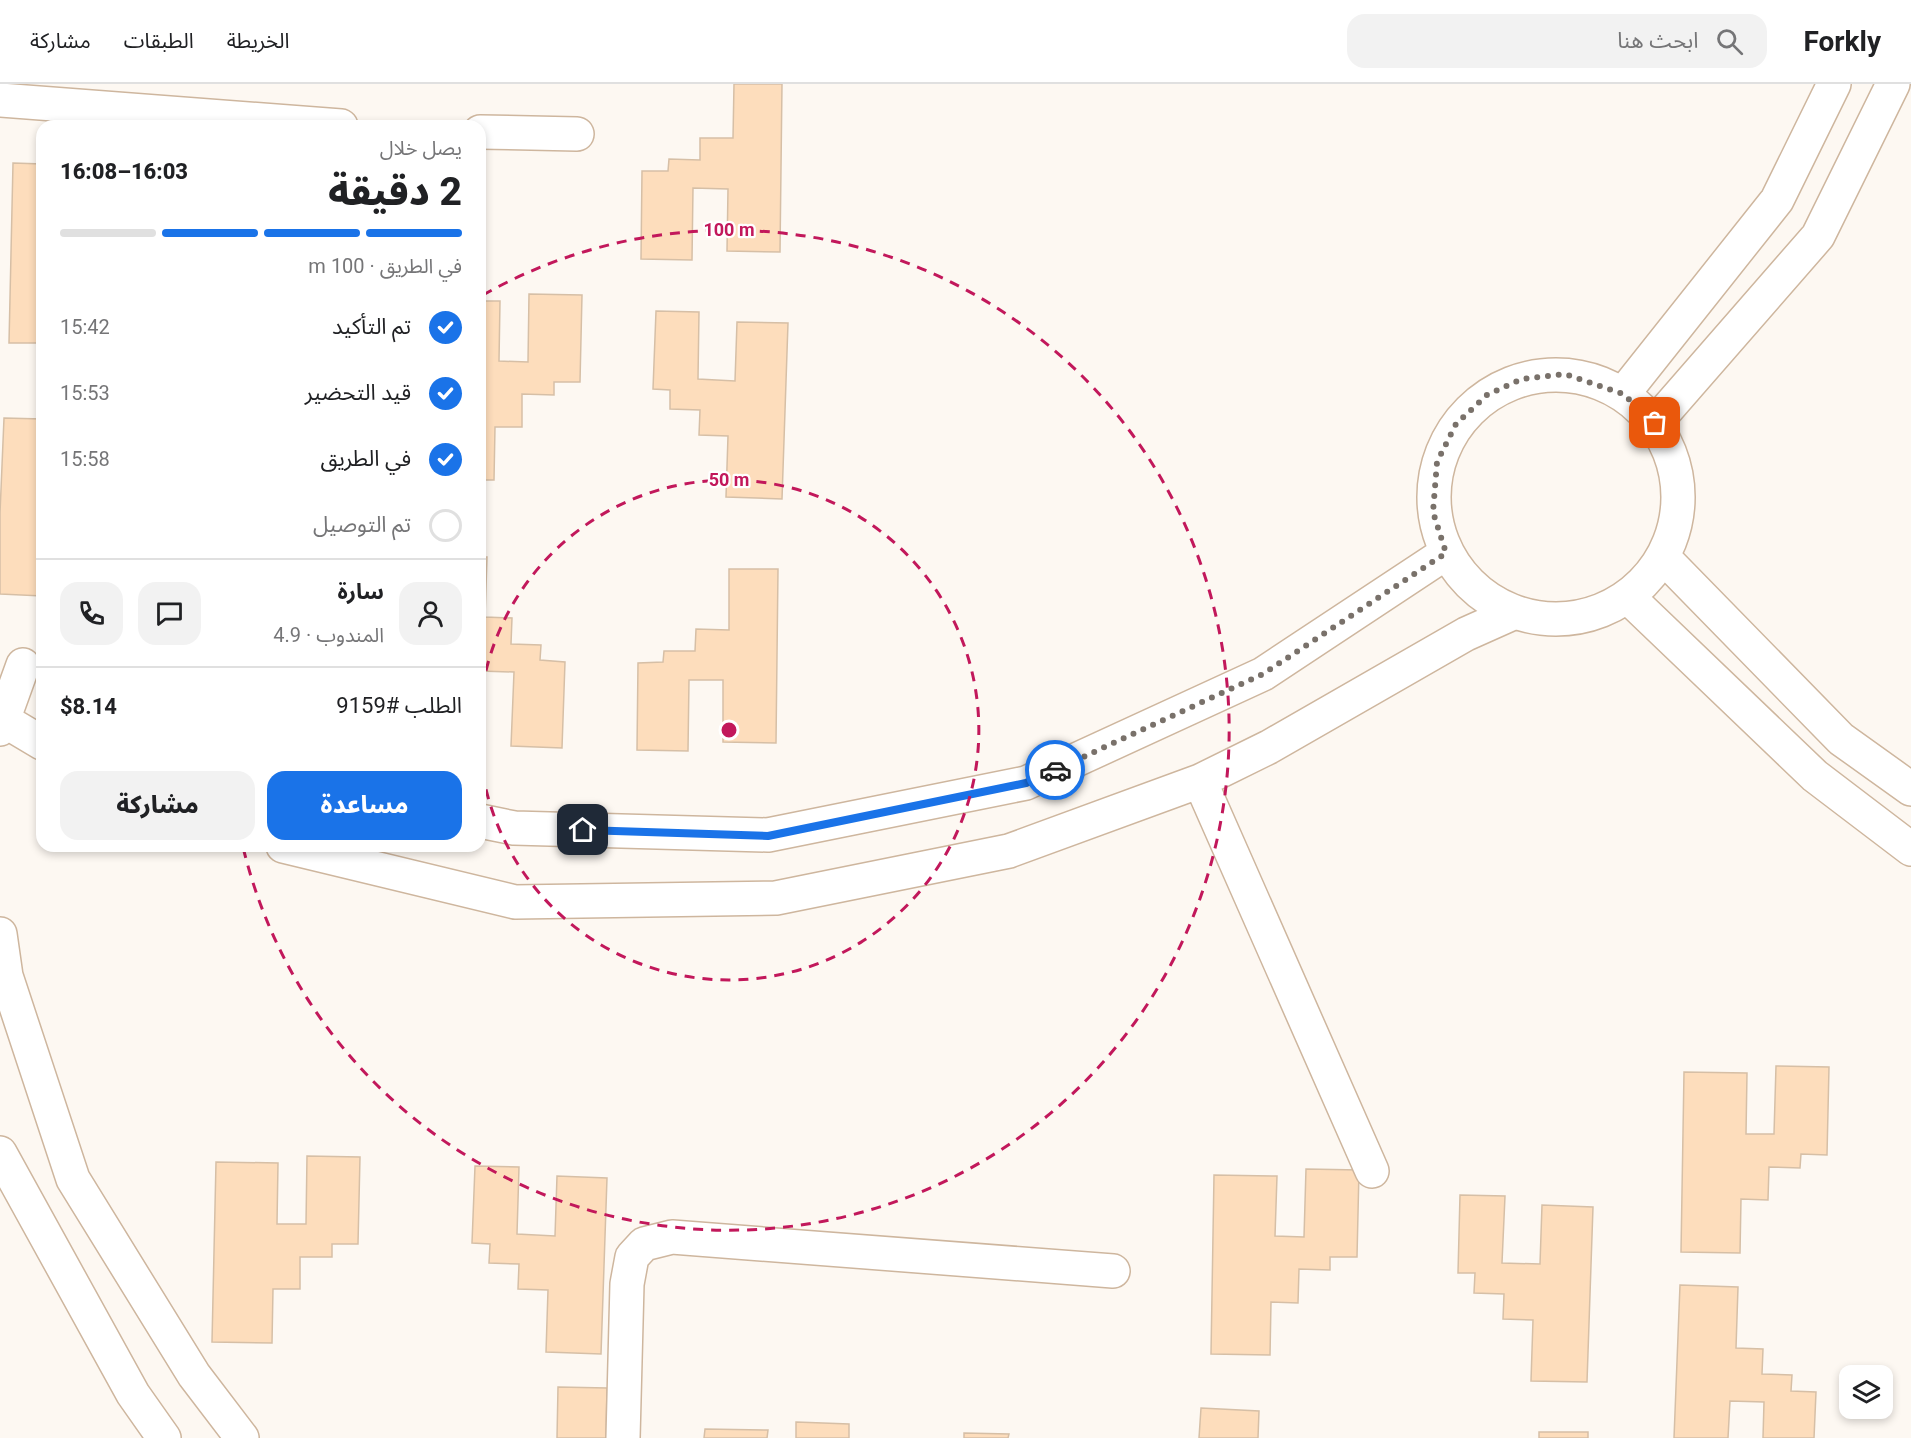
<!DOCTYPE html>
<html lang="ar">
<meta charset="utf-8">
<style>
:root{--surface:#fff;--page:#f2f2f2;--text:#202124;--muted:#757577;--line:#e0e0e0;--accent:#1a73e8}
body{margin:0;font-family:Roboto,"Noto Sans Arabic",sans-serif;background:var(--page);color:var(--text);direction:rtl;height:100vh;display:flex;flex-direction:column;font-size:22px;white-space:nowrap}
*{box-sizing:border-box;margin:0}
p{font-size:20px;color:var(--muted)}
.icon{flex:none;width:33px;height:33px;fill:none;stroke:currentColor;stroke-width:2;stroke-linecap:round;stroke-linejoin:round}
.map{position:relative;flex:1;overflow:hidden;direction:ltr}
.side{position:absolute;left:36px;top:36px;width:450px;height:732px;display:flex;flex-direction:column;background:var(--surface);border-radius:18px;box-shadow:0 3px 9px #0003;direction:rtl}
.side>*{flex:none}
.tools{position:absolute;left:1839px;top:1281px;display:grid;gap:12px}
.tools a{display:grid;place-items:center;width:54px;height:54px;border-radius:12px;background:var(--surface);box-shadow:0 3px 9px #0003;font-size:30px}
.pin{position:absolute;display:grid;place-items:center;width:51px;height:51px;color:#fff;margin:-26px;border-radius:12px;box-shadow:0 3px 9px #0006}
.courier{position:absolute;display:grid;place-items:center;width:60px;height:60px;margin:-30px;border:4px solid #1a73e8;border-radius:50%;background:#fff;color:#222;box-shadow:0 2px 8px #0007}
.overview em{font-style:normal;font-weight:800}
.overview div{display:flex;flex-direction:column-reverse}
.overview{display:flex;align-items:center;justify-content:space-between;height:102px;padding:0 24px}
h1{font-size:39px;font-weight:800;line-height:45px}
.bar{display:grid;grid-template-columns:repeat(4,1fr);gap:9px 6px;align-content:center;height:72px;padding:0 24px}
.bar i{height:8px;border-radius:4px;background:var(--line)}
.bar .selected{background:var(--accent)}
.bar p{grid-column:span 4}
.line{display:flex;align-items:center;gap:15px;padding:0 24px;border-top:2px solid var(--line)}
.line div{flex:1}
.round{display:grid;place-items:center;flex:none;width:63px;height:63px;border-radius:18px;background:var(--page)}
ol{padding:0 24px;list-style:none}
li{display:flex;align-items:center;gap:18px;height:66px}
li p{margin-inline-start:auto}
li .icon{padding:6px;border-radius:50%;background:var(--accent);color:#fff;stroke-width:4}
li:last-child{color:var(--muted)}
li i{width:33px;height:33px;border:3px solid var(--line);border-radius:50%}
.cta{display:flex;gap:12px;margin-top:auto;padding:12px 24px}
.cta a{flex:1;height:69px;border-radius:18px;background:var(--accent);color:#fff;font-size:24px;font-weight:800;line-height:69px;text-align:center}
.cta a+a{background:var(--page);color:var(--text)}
header{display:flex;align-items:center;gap:36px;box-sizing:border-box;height:84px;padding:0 30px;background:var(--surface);border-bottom:2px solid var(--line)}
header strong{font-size:28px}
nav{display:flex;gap:33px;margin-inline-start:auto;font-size:21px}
.search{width:420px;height:54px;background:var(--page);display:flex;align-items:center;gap:15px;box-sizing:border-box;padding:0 21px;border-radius:18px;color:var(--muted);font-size:22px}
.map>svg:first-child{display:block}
</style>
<header>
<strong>Forkly</strong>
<div class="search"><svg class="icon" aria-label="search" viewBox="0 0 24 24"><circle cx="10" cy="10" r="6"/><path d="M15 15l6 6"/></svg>ابحث هنا</div>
<nav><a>الخريطة</a><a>الطبقات</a><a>مشاركة</a></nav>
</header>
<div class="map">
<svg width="1911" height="1354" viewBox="0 0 1911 1354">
<rect width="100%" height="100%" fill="#fdf8f2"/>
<!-- building -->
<path fill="#fdddbc" stroke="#d6bfa6" stroke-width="1.5" d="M 734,0 L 782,0 L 780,168 L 727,167 L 728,105 L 693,104 L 692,176 L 641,175 L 642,87 L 668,87 L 669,75 L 700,76 L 700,54 L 733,54 Z
M 13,79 L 42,80 L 42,259 L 9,259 Z
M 529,210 L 582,211 L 580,298 L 554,298 L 554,311 L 522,310 L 522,343 L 495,343 L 494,396 L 480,396 L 480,217 L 500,217 L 499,277 L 528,278 Z
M 656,227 L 699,228 L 698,295 L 735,297 L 737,238 L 788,239 L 782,415 L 726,413 L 728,352 L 699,351 L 700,326 L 670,325 L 670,306 L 653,305 Z
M 4,334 L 42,335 L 42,512 L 0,510 L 0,429 Z
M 480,473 L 487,473 L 485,533 L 512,534 L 511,560 L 541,561 L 540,576 L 565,578 L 562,664 L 511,662 L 514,588 L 480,587 Z
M 729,485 L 778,485 L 776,659 L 723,658 L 723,596 L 689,596 L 688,667 L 637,666 L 638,579 L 663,578 L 664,567 L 695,567 L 696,545 L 729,546 Z
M 1776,982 L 1829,983 L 1827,1071 L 1801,1070 L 1800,1084 L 1769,1083 L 1768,1116 L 1741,1115 L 1740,1169 L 1681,1168 L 1684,988 L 1747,989 L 1746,1050 L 1774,1050 Z
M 307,1072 L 360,1073 L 358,1160 L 332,1160 L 332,1173 L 300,1173 L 300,1205 L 273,1205 L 272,1259 L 212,1258 L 216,1078 L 278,1079 L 277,1140 L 306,1140 Z
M 475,1082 L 519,1083 L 517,1150 L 555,1152 L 557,1092 L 607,1094 L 601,1270 L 546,1268 L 548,1206 L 518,1205 L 519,1180 L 489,1179 L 490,1160 L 472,1159 Z
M 1306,1085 L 1359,1086 L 1357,1173 L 1330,1173 L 1330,1186 L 1299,1185 L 1298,1219 L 1271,1218 L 1270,1271 L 1211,1270 L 1214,1091 L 1277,1092 L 1275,1152 L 1304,1153 Z
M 1460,1111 L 1505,1112 L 1502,1179 L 1540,1180 L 1542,1121 L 1593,1123 L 1587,1298 L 1531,1297 L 1533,1236 L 1503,1235 L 1504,1210 L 1474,1209 L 1475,1189 L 1458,1189 Z
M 1680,1201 L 1738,1203 L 1736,1264 L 1763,1265 L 1762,1290 L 1792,1291 L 1791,1307 L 1816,1308 L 1814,1354 L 1763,1354 L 1764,1318 L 1730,1317 L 1728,1354 L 1674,1354 Z
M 558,1303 L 607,1304 L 606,1354 L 557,1354 Z
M 1201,1324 L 1259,1327 L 1258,1354 L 1199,1354 Z
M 796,1338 L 849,1340 L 849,1354 L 796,1354 Z
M 705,1345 L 768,1346 L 767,1354 L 704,1354 Z
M 1539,1348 L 1588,1348 L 1588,1354 L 1539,1354 Z
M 964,1349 L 1009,1350 L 1008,1354 L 964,1354 Z"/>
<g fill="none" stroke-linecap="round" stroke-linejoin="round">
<!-- minor casing -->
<g stroke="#ceb69e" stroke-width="36">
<path id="minor" d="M 0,16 L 341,42
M 480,48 L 577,50
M1434 413a122 122 0 1 1 244 0a122 122 0 1 1-244 0Z
M 1623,310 L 1777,116 L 1834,0
M 1655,339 L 1818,152 L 1893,0
M 1664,474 L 1841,655 L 1911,705
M 1627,512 L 1815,692 L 1911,765
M 0,634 L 42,659
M 0,645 L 23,581
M 1200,697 L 1372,1087
M 480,737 L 514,744 L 768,751 L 1026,699 L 1263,590 L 1446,469
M 283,762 L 515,818 L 776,814 L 1009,767 L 1200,697 L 1269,663 L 1466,550 L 1513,529
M 0,850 L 6,892 L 73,1095 L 194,1291 L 242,1354
M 0,1069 L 133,1310 L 164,1354
M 623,1354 L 627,1200 L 632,1173 L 644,1160 L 672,1153 L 1113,1187"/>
</g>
<!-- minor -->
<use href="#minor" stroke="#fff" stroke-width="33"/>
</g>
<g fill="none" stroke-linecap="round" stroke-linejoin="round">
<!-- done -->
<path stroke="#79716a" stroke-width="6" stroke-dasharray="0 10.8" d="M 1055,686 L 1263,590 L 1446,469 L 1433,428 L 1437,378 L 1456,340 L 1487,311 L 1522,295 L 1565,290 L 1623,310 L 1655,339"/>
<!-- route -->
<path stroke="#1a73e8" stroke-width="8" d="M 583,746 L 768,752 L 1026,699 L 1055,686"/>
</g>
<!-- distance rings -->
<g fill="none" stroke="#c2185b" stroke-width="3" stroke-dasharray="10 8">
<path d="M480 622A250 250 0 1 1 480 670"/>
<path d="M483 211A500 500 0 1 1 243 763"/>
</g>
<circle cx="729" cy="646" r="9" fill="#c2185b" stroke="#fff" stroke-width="3"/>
<g font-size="18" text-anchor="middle" font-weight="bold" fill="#c2185b" stroke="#fff" stroke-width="4.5" stroke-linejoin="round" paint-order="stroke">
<text x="729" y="152">100 m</text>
<text x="729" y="402">50 m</text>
</g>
</svg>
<div class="tools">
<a><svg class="icon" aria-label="layers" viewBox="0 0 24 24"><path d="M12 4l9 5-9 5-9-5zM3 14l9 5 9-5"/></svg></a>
</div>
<div class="pin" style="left:1655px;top:339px;background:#ea580c"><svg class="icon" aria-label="bag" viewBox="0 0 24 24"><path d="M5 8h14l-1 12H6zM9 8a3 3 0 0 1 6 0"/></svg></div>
<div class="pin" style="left:583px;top:746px;background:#1f2937"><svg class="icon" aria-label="home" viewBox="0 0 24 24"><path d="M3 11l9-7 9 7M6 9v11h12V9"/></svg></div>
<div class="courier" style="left:1055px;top:686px"><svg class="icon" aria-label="car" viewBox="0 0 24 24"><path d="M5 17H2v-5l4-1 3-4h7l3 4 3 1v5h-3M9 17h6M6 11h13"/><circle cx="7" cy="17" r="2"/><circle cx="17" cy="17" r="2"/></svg></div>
<section class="side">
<div class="overview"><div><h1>2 دقيقة</h1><p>يصل خلال</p></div><em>16:03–16:08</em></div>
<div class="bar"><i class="selected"></i><i class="selected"></i><i class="selected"></i><i></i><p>في الطريق · 100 m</p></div>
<ol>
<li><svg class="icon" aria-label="check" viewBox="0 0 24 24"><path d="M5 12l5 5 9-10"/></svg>تم التأكيد<p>15:42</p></li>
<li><svg class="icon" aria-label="check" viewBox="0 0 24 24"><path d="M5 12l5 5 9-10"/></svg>قيد التحضير<p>15:53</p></li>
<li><svg class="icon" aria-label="check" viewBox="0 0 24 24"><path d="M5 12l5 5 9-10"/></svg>في الطريق<p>15:58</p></li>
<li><i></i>تم التوصيل</li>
</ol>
<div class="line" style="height:108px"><a class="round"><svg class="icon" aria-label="person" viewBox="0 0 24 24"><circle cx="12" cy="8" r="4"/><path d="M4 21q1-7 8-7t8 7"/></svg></a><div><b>سارة</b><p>المندوب · 4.9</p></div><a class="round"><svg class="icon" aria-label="chat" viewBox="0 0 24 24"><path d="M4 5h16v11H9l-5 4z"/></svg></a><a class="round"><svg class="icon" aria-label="phone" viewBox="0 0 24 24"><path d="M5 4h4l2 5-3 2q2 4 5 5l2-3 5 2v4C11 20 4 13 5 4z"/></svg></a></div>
<div class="line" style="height:78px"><div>الطلب #9159</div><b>$8.14</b></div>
<div class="cta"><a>مساعدة</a><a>مشاركة</a></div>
</section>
</div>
